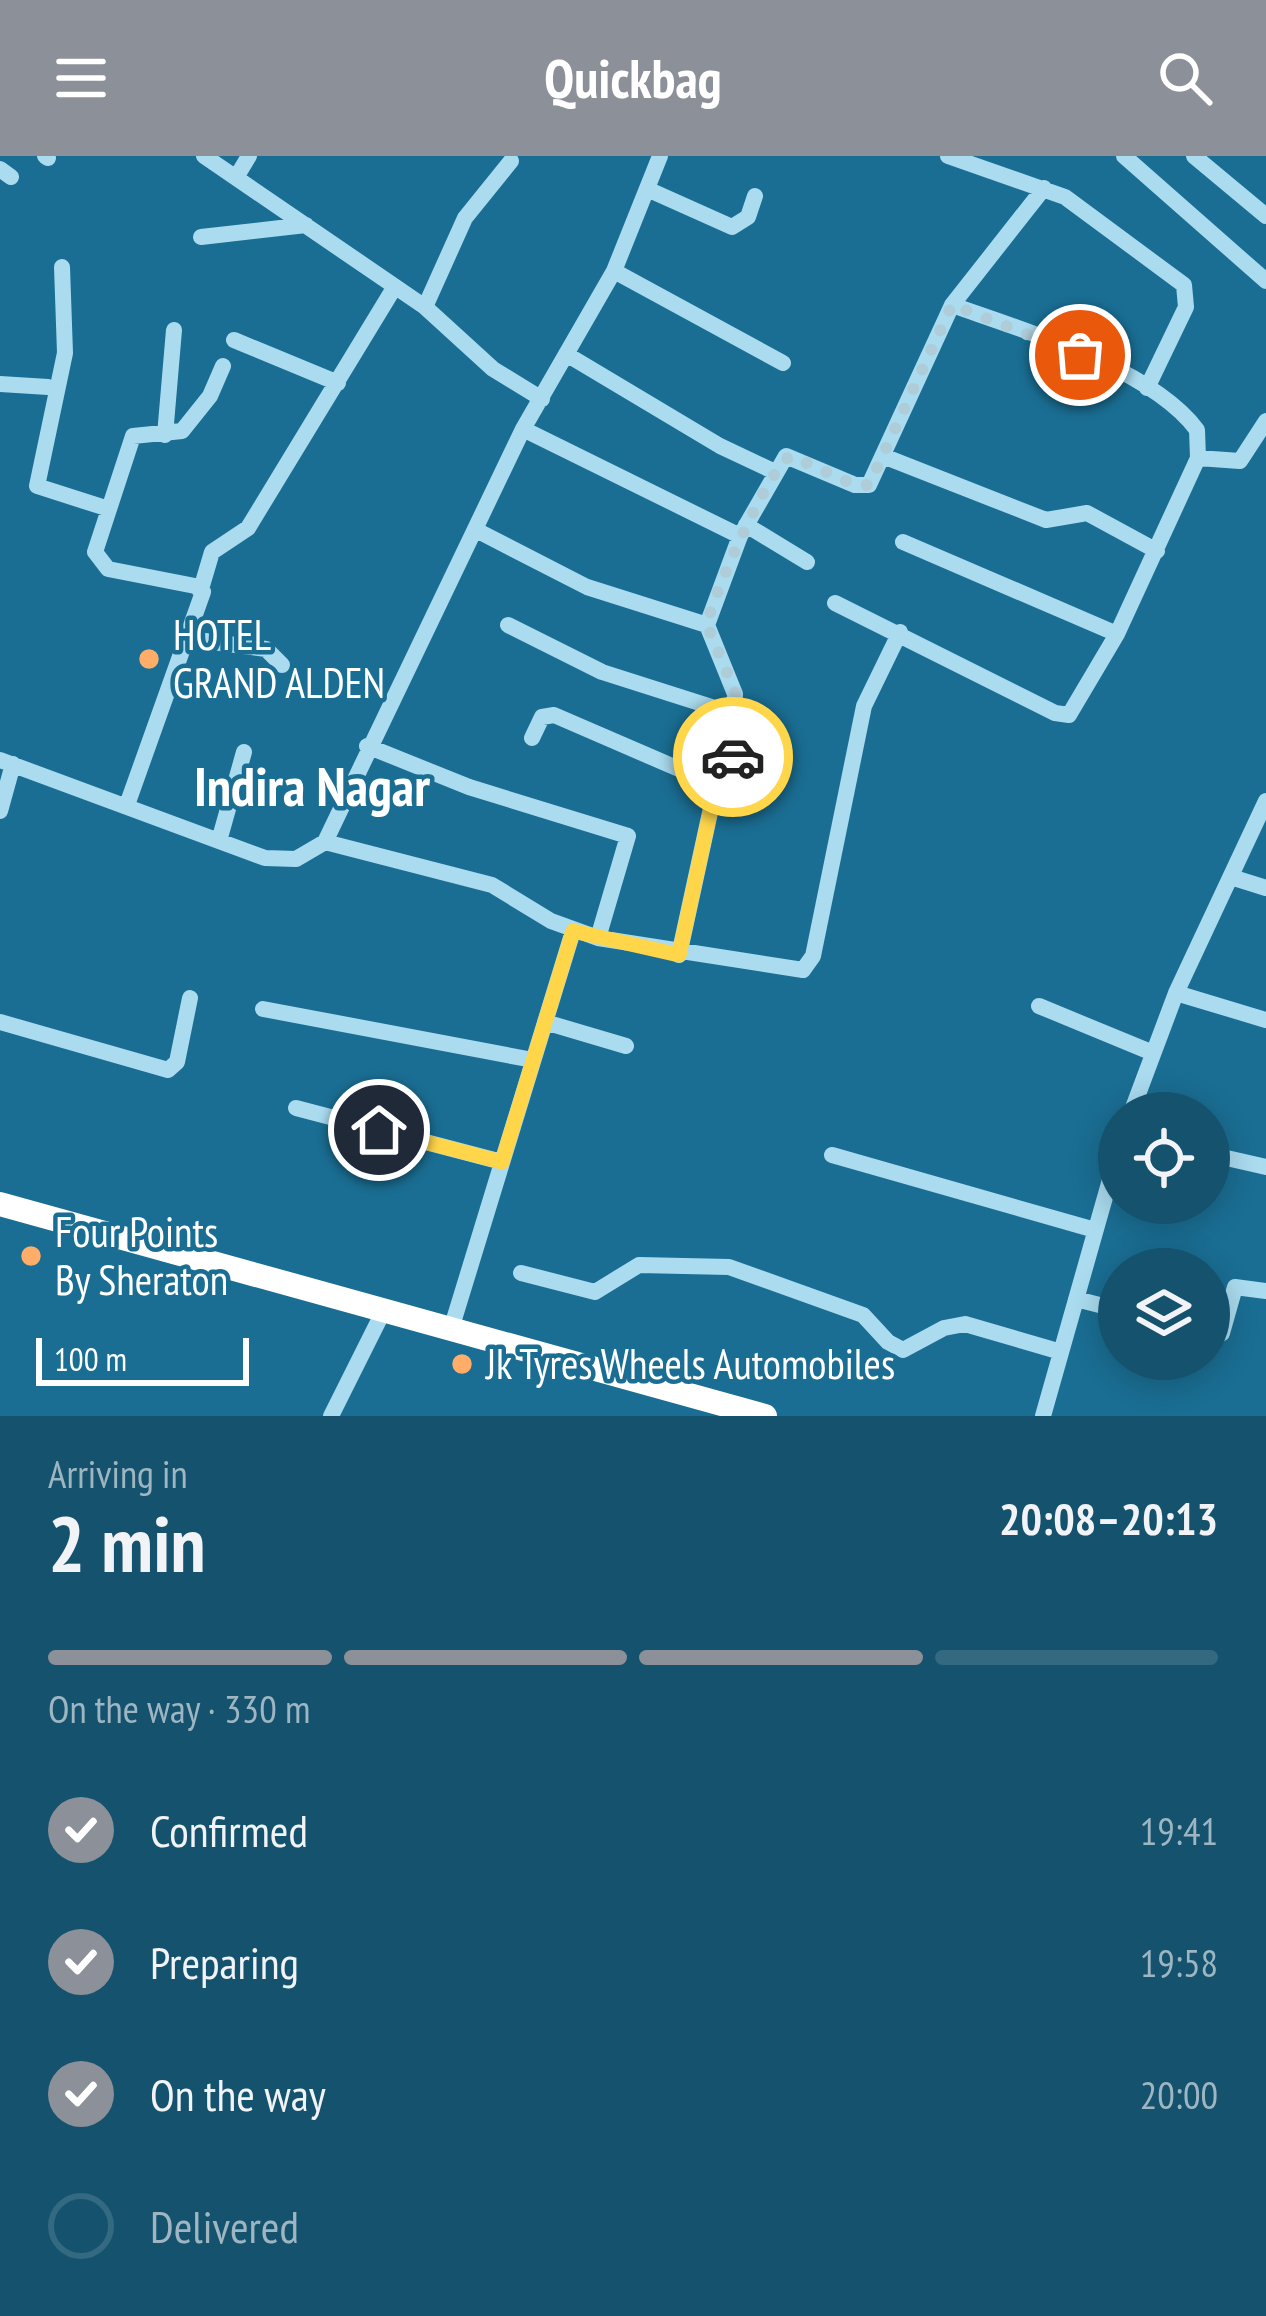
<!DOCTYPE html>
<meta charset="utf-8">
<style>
:root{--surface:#14526e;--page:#1d5873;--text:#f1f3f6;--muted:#9db6c2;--line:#336981;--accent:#8c9099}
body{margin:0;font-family:"PT Sans Narrow",sans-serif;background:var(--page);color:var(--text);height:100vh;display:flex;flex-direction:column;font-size:45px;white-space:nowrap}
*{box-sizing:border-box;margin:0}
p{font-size:39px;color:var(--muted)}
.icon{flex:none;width:66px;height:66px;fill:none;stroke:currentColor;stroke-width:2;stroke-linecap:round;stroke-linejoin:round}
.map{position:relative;height:1260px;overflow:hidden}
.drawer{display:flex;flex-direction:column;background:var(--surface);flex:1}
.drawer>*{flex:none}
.buttons{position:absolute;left:1098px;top:936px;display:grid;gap:24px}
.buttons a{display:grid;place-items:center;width:132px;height:132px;border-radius:50%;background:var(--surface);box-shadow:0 6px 30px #0003;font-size:60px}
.scale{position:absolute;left:36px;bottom:30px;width:213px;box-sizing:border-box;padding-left:12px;border:6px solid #fff;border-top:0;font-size:33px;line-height:42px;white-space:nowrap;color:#fff;-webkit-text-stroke:9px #1a6e93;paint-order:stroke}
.pin{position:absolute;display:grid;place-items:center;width:102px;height:102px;color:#fff;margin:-51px;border:6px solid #fff;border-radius:50%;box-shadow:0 3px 12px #0007}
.courier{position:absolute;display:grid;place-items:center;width:120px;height:120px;margin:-60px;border:9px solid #ffd54a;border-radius:50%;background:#fff;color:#222;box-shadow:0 3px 15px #0007}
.summary em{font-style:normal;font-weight:600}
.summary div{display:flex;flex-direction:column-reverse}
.summary{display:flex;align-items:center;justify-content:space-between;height:204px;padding:0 48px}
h1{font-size:78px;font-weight:600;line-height:90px}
.bar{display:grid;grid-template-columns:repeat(4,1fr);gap:18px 12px;align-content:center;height:144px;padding:0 48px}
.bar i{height:15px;border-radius:9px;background:var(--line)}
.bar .current{background:var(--accent)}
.bar p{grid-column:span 4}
ol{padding:0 48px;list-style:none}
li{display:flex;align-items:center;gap:36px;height:132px}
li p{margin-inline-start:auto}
li .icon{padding:12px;border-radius:50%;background:var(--accent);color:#fff;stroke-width:4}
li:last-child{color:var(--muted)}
li i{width:66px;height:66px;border:6px solid var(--line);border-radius:50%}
header{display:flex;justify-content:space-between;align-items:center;height:156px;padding:0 48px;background:var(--accent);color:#fff;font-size:54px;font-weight:600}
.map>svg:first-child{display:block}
</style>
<header><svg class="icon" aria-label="menu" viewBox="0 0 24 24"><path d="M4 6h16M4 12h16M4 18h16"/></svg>Quickbag<svg class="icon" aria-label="search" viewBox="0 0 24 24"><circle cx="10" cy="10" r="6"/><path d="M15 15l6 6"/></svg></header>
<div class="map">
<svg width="1266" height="1260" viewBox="0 0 1266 1260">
<rect width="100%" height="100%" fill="#1a6e93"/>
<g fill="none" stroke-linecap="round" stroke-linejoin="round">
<!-- minor -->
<path stroke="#aadbef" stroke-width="16" d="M 45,0 L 48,2
M 204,0 L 425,151 L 493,213 L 542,243
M 948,0 L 1065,41 L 1184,129 L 1186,151 L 1147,232
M 1124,0 L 1266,125
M 1194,0 L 1266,60
M 0,13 L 11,21
M 237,20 L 249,0
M 647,33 L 732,71 L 748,61 L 755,40
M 201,81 L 306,69
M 62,111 L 65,197 L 37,330 L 109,353
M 614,115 L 783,207
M 425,151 L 465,62 L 511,5
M 234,184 L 338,227
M 566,198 L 720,290 L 773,315
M 0,228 L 48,231
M 523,273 L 740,380
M 165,279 L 174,174
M 883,300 L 1046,364 L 1087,357 L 1157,395
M 1198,302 L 1240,305 L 1266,265
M 746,369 L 807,406
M 476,374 L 587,431 L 707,469
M 903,386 L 1117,478
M 201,433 L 212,396 L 248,372 L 394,132
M 835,447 L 1055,557 L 1069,559 L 1117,478 L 1198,302 L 1197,274 C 1151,212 1023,174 952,149
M 508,469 L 602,516 L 737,559
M 190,483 L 266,493 L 282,509
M 532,582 L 542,561 L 554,559 L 716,629
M 367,590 L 469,631 L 628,680 L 598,782
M 0,604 L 265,702 L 296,703 L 325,686 L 523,273 L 614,115 L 660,0
M 127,649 L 203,436 L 195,430 L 108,413 L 95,396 L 133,280 L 182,275 L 210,240 L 223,210
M 0,655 L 13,608
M 219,685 L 244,596
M 325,686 L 492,729 L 551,765 L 598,782 L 803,814 L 813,800 L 864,550 L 900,476
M 1231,721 L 1266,732
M 679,799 L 716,629 L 730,624 L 735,538 L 707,469 L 740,380 L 786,300 L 855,329 L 869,329 L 952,149 L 1044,32
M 1176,837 L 1266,864
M 1039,850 L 1153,897
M 263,853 L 533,904
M 0,866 L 168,914 L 177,906 L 190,842
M 545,866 L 626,890
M 296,952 L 502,1006
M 1131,957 L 1176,837 L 1266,645
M 1209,998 L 1266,1011
M 832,999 L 1095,1074
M 521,1117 L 595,1136 L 639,1109 L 729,1111 L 863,1159 L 888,1186 L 903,1194 L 944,1172 L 965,1168 L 1061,1196
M 1076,1143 L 1119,1154
M 452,1170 L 573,775
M 1209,1177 L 1222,1177 L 1235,1131 L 1266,1135
M 331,1260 L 380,1162
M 1043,1260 L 1119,992"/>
<!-- highway -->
<path stroke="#fff" stroke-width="24" d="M 0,1048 L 765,1260"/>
</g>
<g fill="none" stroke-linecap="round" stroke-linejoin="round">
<!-- done -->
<path stroke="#afccd9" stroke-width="12" stroke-dasharray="0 21.6" d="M 733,601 L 736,538 L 707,469 C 711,442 773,304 791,300 L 855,329 L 869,329 L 952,149 L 1080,199"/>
<!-- route -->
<path stroke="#ffd54a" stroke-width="15" d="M 379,974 L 502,1006 L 573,775 L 679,799 L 716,629 L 729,627 L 733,601"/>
</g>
<!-- markers -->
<g fill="#ffad69" stroke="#1a6e93" stroke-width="4.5">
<circle cx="149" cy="503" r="12"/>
<circle cx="31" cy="1100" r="12"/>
<circle cx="462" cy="1208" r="12"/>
</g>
<g text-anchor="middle" stroke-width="9" stroke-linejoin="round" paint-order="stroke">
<!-- poi labels -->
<g font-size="42" fill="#fff" stroke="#1a6e93" text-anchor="start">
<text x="173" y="494">HOTEL<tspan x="173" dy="48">GRAND ALDEN</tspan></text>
<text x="55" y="1091">Four Points<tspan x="55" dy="48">By Sheraton</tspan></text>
<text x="486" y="1223">Jk Tyres Wheels Automobiles</text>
</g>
<!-- district labels -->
<g font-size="54" font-weight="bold" fill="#fff" stroke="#1a6e93">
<text x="312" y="650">Indira Nagar</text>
</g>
</g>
</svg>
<div class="buttons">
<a><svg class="icon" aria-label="locate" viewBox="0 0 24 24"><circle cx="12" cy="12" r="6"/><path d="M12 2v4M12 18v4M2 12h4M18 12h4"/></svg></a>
<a><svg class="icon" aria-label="layers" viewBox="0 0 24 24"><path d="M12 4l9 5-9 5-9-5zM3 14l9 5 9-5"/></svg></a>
</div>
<div class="scale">100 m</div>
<div class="pin" style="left:1080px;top:199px;background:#ea580c"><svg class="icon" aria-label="bag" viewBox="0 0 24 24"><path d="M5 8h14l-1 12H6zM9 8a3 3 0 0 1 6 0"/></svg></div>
<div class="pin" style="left:379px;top:974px;background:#1f2937"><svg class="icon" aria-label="home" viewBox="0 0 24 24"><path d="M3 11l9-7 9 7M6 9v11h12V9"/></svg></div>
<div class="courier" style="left:733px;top:601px"><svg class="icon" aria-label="car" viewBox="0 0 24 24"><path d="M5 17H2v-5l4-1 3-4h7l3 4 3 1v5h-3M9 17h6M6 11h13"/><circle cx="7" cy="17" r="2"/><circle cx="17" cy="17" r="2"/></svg></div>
</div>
<section class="drawer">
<div class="summary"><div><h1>2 min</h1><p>Arriving in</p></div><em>20:08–20:13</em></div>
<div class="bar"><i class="current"></i><i class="current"></i><i class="current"></i><i></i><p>On the way · 330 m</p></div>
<ol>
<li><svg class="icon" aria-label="check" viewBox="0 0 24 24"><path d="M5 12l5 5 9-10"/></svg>Confirmed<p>19:41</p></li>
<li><svg class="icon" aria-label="check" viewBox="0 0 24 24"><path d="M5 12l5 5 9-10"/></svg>Preparing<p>19:58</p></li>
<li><svg class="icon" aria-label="check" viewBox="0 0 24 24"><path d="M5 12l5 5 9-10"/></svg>On the way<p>20:00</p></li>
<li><i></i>Delivered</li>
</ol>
</section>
